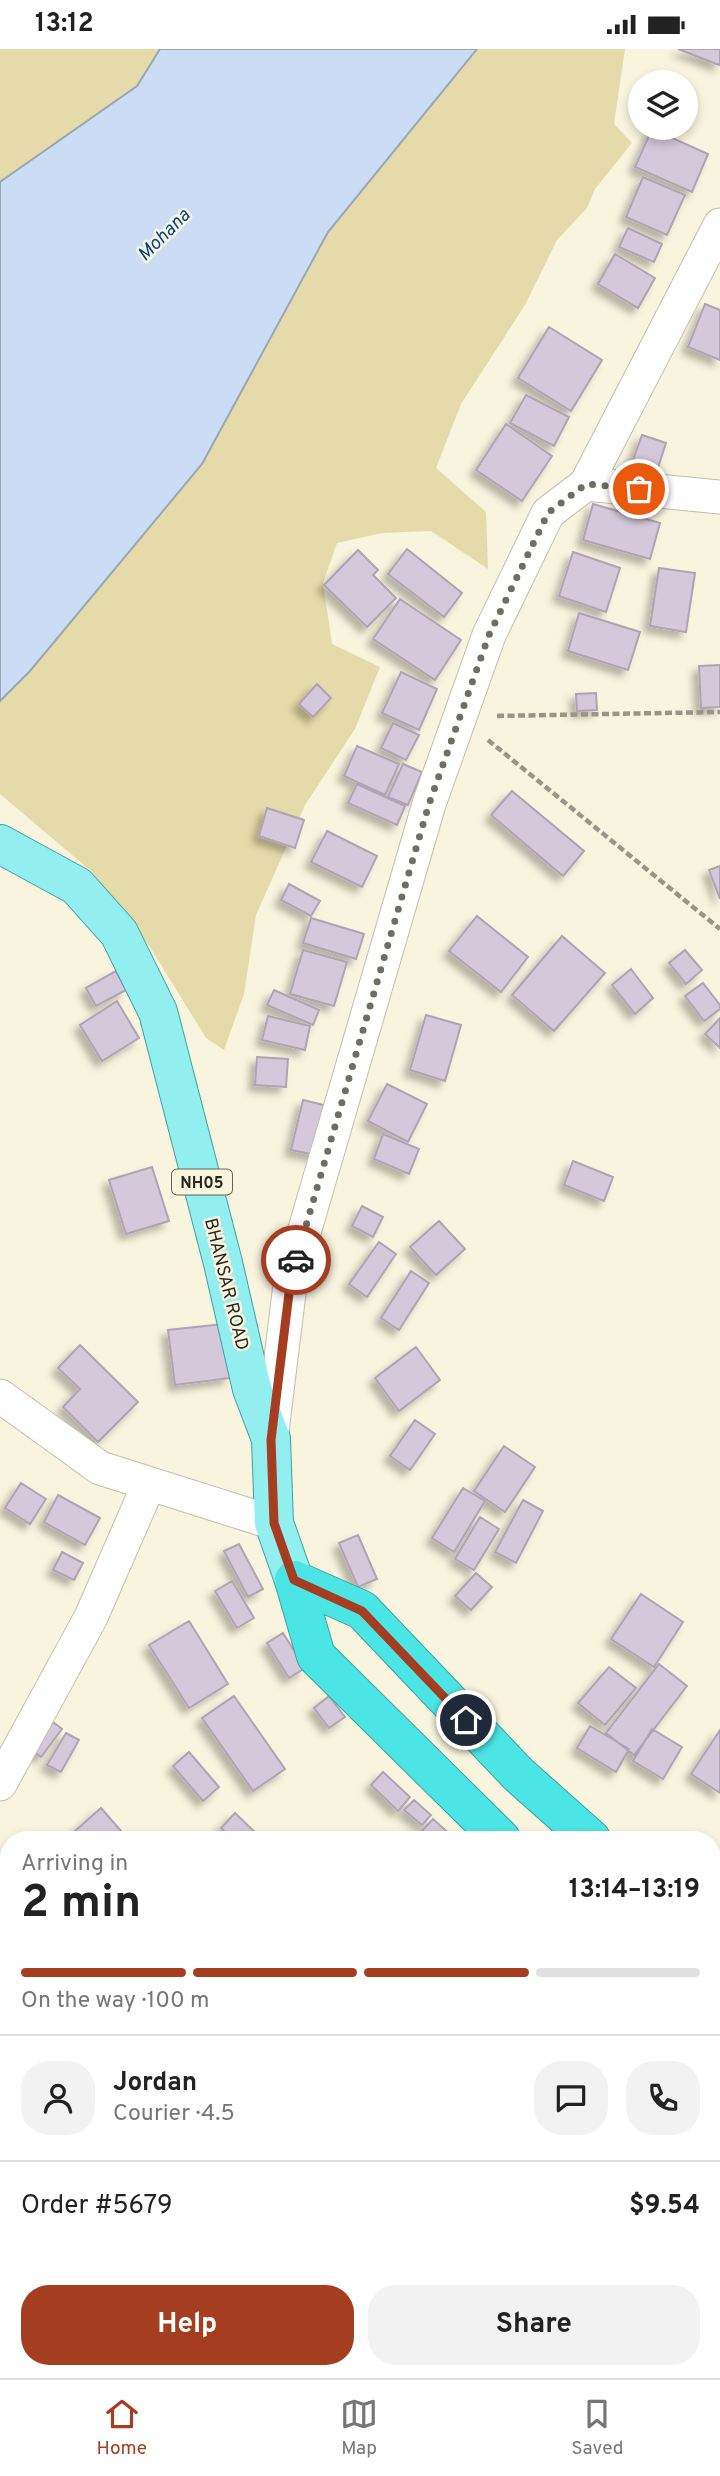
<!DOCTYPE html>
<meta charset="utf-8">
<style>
:root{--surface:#fff;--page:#f2f2f2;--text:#222;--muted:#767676;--line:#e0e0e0;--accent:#a53d21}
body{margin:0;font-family:Overpass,sans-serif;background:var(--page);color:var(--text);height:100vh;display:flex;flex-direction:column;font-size:26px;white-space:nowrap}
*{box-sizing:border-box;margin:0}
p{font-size:23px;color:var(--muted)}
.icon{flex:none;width:38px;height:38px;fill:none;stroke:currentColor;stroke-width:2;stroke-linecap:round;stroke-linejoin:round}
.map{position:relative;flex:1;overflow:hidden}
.drawer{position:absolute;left:0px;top:1782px;width:721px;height:548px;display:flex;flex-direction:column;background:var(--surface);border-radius:28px 28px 0 0;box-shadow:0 4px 10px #0003}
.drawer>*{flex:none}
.fabs{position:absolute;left:628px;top:21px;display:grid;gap:14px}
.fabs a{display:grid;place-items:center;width:70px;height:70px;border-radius:50%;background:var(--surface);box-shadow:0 4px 10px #0003;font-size:35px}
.pin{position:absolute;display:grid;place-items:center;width:60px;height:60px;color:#fff;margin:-30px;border:4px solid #fff;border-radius:50%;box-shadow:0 2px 7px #0007}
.courier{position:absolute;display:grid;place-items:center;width:70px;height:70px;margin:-35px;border:5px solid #a53d21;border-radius:50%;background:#fff;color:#222;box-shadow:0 2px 9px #0007}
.headline em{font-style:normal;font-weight:700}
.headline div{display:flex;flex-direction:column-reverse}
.headline{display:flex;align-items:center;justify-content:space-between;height:119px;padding:0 21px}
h1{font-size:46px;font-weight:700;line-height:52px}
.bar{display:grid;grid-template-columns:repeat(4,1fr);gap:10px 7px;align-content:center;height:84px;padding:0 21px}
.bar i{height:9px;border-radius:5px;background:var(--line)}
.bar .on{background:var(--accent)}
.bar p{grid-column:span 4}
.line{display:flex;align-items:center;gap:18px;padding:0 21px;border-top:2px solid var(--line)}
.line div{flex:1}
.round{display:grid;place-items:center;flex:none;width:74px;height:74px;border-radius:28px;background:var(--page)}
.button{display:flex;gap:14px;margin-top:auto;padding:14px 21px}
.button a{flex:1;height:80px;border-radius:28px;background:var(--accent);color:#fff;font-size:28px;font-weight:700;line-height:80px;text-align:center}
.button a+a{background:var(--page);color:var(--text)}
.status{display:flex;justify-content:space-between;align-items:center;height:49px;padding:0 35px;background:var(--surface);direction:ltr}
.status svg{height:19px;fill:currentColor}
.menu{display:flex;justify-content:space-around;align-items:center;height:98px;border-top:2px solid var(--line);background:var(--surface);font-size:19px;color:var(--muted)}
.menu a{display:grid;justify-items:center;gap:4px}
.menu .on{color:var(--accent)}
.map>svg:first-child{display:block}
</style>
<div class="status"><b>13:12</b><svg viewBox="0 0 49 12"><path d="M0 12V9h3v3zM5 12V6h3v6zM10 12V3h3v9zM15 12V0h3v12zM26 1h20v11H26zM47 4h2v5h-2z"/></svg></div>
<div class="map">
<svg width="720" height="2329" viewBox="0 0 720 2329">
<defs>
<filter id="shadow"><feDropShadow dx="-6" dy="6" stdDeviation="3.5" flood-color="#0004"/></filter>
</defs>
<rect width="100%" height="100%" fill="#f9f4de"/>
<!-- green -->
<path fill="#e5daa9" d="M 0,0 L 160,0 L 137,37 L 0,133 Z
M 477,0 L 625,0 L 614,75 L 632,94 L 595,140 L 587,159 L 557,191 L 525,256 L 461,355 L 436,419 L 486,463 L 488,520 L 431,482 L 382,484 L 337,494 L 323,534 L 332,595 L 380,618 L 355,680 L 305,756 L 256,866 L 244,945 L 224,1001 L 206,989 L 150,898 L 91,822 L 0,745 L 0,652 L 30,622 L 202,415 L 328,183 Z"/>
<!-- water -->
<path fill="#cbddf4" stroke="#9aa6b4" stroke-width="2" d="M 160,0 L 477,0 L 328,183 L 202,415 L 30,622 L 0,652 L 0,133 L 137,37 Z"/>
<!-- building -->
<path fill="#d4c8da" stroke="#afa3b5" stroke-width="2" filter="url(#shadow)" d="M 678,0 L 720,0 L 720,13 L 719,16 Z
M 652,80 L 708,105 L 692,143 L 635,118 Z
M 643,128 L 685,146 L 667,186 L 626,168 Z
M 628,179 L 662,195 L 654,213 L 619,198 Z
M 615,205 L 655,229 L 638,259 L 598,235 Z
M 705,255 L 720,261 L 720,311 L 688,298 Z
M 549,278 L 602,311 L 571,362 L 518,329 Z
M 526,346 L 569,368 L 554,397 L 510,374 Z
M 506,375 L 552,407 L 522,452 L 476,421 Z
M 642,386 L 666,394 L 653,434 L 628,425 Z
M 593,455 L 660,474 L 650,510 L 583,491 Z
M 407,500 L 462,544 L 444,568 L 388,525 Z
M 358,501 L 378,521 L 373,526 L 396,549 L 367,578 L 324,536 Z
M 573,503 L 620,519 L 606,563 L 559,547 Z
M 659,519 L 695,524 L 686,583 L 650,577 Z
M 400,550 L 461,591 L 435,631 L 373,590 Z
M 579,564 L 640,583 L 628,621 L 568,602 Z
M 720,616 L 720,658 L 701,659 L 699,617 Z
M 401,623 L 437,640 L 419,681 L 382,664 Z
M 317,635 L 331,649 L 313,668 L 299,655 Z
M 596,644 L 597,661 L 577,662 L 576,645 Z
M 393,674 L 419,686 L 406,711 L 381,699 Z
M 357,697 L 399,715 L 385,746 L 344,727 Z
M 403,715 L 422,723 L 408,756 L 388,748 Z
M 357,735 L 405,757 L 397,776 L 348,754 Z
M 512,742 L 584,802 L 563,827 L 491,766 Z
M 267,759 L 304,771 L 295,799 L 259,787 Z
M 327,782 L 377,807 L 362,838 L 311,813 Z
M 720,817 L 720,850 L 709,821 Z
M 289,835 L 320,852 L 311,867 L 281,851 Z
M 477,867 L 528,908 L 501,943 L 449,902 Z
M 311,869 L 364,885 L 356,910 L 303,894 Z
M 562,887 L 605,924 L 554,982 L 512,946 Z
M 303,901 L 347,913 L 334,957 L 290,945 Z
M 685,901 L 702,921 L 686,935 L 669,914 Z
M 631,920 L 653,949 L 635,965 L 612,936 Z
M 116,922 L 126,941 L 96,957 L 86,939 Z
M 703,934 L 720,956 L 720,960 L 704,972 L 685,947 Z
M 274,941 L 319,961 L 313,976 L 267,956 Z
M 117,952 L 139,989 L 102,1012 L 80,976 Z
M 426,966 L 461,976 L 445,1032 L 410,1021 Z
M 268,967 L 310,977 L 305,1001 L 262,991 Z
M 720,969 L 720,999 L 705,985 Z
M 257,1008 L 288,1010 L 286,1038 L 255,1036 Z
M 387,1035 L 427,1055 L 408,1093 L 368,1072 Z
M 303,1051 L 332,1058 L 320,1107 L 291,1101 Z
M 383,1085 L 419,1100 L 409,1125 L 374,1110 Z
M 573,1112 L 613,1128 L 604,1152 L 564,1136 Z
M 152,1118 L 169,1172 L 126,1185 L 109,1131 Z
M 362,1157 L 383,1168 L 373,1188 L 352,1177 Z
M 439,1172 L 465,1200 L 436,1226 L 410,1198 Z
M 379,1193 L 396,1205 L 367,1248 L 349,1235 Z
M 411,1222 L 429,1234 L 399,1281 L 381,1269 Z
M 223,1275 L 230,1329 L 175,1336 L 168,1281 Z
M 80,1296 L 138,1353 L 98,1393 L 63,1358 L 80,1340 L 58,1319 Z
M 416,1298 L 440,1331 L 399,1362 L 375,1329 Z
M 415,1371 L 435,1385 L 410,1421 L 390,1407 Z
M 504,1397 L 535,1418 L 505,1463 L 474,1442 Z
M 21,1434 L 46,1450 L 30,1475 L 5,1459 Z
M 463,1439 L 485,1452 L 454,1503 L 432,1489 Z
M 58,1446 L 100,1469 L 85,1496 L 44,1473 Z
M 523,1451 L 543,1462 L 516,1514 L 495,1503 Z
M 480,1468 L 499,1480 L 474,1521 L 455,1510 Z
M 358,1486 L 377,1530 L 358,1538 L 339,1494 Z
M 239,1495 L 263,1540 L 248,1548 L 224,1502 Z
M 62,1503 L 83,1514 L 74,1531 L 53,1521 Z
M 476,1524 L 492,1538 L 471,1561 L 455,1547 Z
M 232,1532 L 254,1569 L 237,1579 L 215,1542 Z
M 641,1545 L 683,1573 L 654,1618 L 611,1590 Z
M 189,1572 L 228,1635 L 189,1659 L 149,1596 Z
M 283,1584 L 305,1619 L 289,1629 L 267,1594 Z
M 659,1615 L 687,1637 L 634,1706 L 606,1684 Z
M 609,1618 L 636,1639 L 605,1676 L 578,1654 Z
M 234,1647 L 285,1720 L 253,1742 L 202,1669 Z
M 329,1647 L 345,1668 L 329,1679 L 314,1659 Z
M 53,1673 L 62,1680 L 41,1708 L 32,1701 Z
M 590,1677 L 629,1700 L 616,1723 L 577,1699 Z
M 652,1680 L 682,1698 L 663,1730 L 633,1712 Z
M 720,1681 L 720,1744 L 691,1725 Z
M 66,1684 L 79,1691 L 61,1723 L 47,1716 Z
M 189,1703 L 219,1738 L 203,1752 L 173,1717 Z
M 383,1723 L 410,1748 L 398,1762 L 371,1736 Z
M 414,1751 L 431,1766 L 422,1776 L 404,1761 Z
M 101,1759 L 128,1790 L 66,1790 Z
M 235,1764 L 262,1790 L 232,1790 L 221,1779 Z
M 433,1770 L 455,1790 L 425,1790 L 419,1785 Z
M 712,2095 L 720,2101 L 720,2179 L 717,2183 L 712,2179 Z
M 0,2169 L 9,2170 L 9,2241 L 0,2240 Z
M 720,2202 L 720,2225 L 712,2219 L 712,2211 Z
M 76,2320 L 115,2320 L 114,2326 L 76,2322 Z
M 519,2320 L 609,2320 L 606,2329 L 530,2329 L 517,2324 Z
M 644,2320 L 700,2320 L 697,2329 L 642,2329 Z"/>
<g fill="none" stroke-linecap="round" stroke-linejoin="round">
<!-- street casing -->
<g stroke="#c4bfab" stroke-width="35">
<path id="street" d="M 586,435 L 720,448
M 0,1347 L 100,1419 L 274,1474
M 271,1390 L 291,1228 L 429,755 L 489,586 L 548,464 L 586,435 L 720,176
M 0,1735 L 91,1568 L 149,1435
M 0,1939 L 9,1945
M 715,2329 L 720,2315"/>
</g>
<!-- primary casing -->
<g stroke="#3ea29f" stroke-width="40">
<path id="primary" d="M 0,795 L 77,837 L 119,884 L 158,963 L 223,1214 L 252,1340 L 271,1390 L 274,1474 L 294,1531"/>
</g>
<!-- highway casing -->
<g stroke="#3ea29f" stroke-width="40">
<path id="highway" d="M 294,1531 L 362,1561 L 518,1725 L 591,1790
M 294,1531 L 316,1607 L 501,1790
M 712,1900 L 720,1907
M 712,1984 L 720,1991"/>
</g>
<!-- path -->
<path stroke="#999586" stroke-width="4.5" stroke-dasharray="7 3.5" stroke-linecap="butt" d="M 497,667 L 720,663
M 488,691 L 720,880"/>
<!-- street -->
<use href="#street" stroke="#fff" stroke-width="33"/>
<!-- primary -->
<use href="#primary" stroke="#93efef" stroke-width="38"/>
<!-- highway -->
<use href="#highway" stroke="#4be5e5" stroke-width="38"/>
</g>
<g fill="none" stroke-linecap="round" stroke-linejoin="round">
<!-- done -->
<path stroke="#706d61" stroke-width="7" stroke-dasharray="0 12.6" d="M 296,1211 L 429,755 L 489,586 L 548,464 L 586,435 L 639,440"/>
<!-- route -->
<path stroke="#a53d21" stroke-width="9" d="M 296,1211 L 291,1228 L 271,1391 L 274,1474 L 294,1531 L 362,1562 L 466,1671"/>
</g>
<g text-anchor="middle" stroke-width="5" stroke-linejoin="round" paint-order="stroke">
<!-- shield labels -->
<rect fill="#f9f4de" stroke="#666357" stroke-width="2" x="172" y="1120.5" width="60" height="25" rx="5"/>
<g font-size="16" font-weight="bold" fill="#27251d">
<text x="202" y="1139">NH05</text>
</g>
<!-- street labels -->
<g font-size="18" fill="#27251d" stroke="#f9f4de">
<text transform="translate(227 1235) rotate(76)" y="6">BHANSAR ROAD</text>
</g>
<!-- water labels -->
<g font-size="19" font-style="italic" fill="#004686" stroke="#f9f4de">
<text transform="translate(163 185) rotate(-45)" y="7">Mohana</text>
</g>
</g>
</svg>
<div class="fabs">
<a><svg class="icon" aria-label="layers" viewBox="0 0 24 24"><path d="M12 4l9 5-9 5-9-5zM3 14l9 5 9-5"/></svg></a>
</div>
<div class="pin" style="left:639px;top:440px;background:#ea580c"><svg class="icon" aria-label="bag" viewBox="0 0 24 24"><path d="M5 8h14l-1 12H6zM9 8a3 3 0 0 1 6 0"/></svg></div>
<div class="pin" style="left:466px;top:1671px;background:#1f2937"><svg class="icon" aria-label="home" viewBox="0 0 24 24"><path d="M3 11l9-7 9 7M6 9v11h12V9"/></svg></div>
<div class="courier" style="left:296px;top:1211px"><svg class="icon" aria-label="car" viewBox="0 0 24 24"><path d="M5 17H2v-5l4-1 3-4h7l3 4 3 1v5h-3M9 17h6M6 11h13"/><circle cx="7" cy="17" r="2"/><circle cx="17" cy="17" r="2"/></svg></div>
<section class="drawer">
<div class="headline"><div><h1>2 min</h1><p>Arriving in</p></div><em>13:14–13:19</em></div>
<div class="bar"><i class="on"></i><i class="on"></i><i class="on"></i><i></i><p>On the way · 100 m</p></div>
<div class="line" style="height:126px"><a class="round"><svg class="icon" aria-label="person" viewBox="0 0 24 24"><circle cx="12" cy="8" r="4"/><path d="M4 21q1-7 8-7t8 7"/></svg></a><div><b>Jordan</b><p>Courier · 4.5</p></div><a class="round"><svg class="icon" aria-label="chat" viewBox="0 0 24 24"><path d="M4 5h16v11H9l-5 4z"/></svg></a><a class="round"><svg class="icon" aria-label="phone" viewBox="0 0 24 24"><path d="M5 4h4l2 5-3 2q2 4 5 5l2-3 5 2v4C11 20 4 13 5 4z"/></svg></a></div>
<div class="line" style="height:91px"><div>Order #5679</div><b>$9.54</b></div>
<div class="button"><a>Help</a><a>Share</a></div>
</section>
</div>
<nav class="menu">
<a class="on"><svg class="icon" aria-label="home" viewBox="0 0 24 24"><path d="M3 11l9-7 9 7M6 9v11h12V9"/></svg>Home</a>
<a><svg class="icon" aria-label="map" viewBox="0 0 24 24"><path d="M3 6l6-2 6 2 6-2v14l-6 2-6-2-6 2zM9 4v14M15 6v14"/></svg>Map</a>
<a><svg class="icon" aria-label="saved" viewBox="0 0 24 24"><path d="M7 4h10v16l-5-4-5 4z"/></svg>Saved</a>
</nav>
